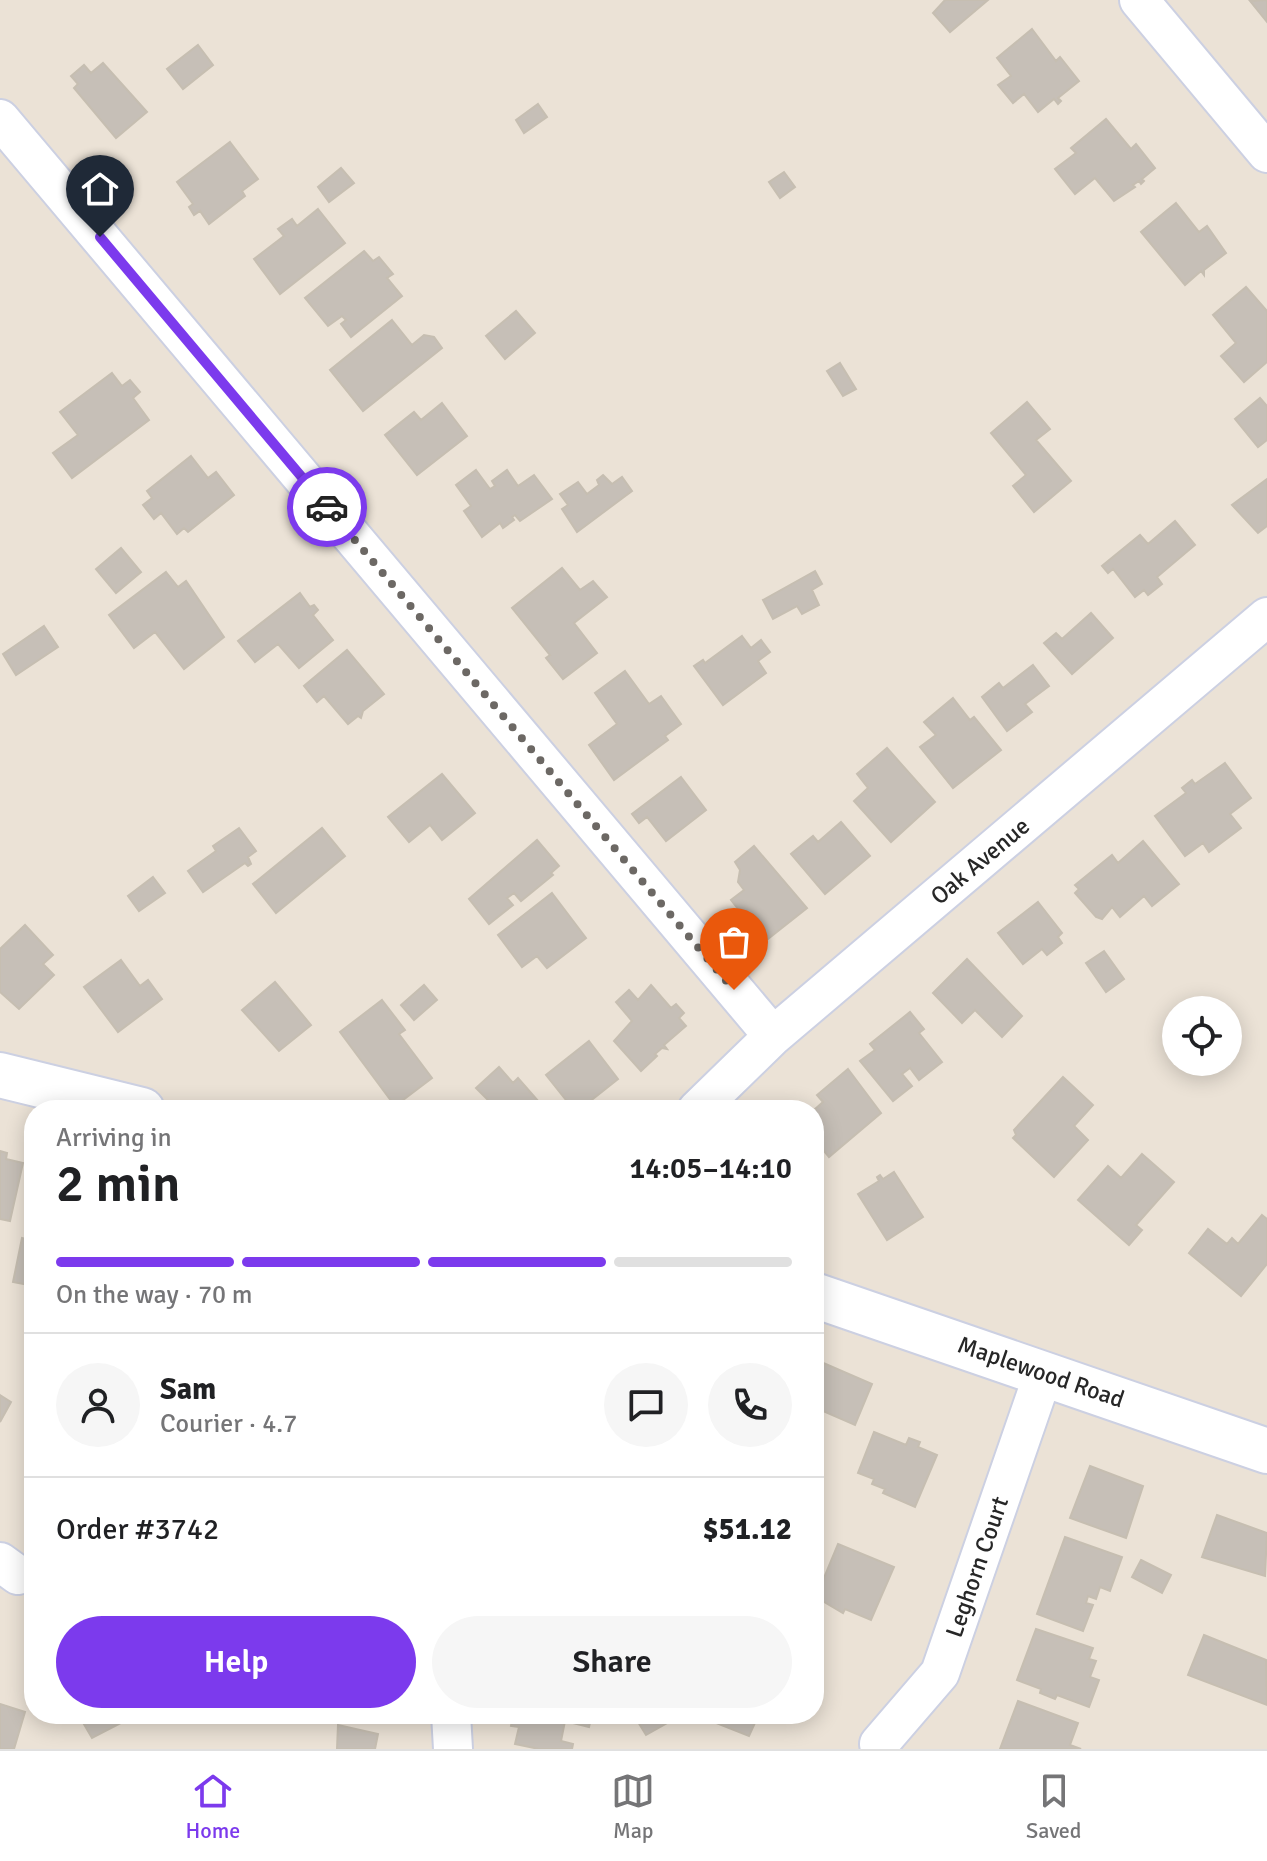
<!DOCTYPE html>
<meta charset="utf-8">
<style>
:root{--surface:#fff;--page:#f6f6f6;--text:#202124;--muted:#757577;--line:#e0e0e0;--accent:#7c3aed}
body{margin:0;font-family:Signika,sans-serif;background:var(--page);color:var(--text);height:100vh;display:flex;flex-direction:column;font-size:30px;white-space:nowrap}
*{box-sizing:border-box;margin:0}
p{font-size:26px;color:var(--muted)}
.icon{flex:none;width:44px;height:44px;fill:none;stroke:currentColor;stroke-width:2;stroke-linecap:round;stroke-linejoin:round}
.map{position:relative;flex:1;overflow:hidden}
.sheet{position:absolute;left:24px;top:1100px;width:800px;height:624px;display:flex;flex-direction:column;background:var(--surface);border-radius:32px;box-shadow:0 4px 20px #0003}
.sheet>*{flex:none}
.tools{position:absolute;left:1162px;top:996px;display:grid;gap:16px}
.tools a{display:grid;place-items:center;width:80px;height:80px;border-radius:50%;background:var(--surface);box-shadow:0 4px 20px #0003;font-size:40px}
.pin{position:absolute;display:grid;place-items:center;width:68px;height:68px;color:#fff;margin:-82px -34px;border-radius:50% 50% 50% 0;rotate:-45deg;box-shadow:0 0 8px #0007}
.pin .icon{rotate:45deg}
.courier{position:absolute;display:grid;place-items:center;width:80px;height:80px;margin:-40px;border:6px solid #7c3aed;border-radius:50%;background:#fff;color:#222;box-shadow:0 2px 10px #0007}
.headline em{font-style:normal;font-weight:600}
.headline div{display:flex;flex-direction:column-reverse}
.headline{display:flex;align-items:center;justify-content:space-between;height:136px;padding:0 32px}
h1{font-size:52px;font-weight:600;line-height:60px}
.bar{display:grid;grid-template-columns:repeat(4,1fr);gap:12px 8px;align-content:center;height:96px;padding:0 32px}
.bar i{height:10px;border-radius:6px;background:var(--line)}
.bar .on{background:var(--accent)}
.bar p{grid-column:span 4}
.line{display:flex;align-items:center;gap:20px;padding:0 32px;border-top:2px solid var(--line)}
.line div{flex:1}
.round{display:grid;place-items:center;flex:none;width:84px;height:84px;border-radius:42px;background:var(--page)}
.action{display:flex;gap:16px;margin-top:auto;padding:16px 32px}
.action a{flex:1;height:92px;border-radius:48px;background:var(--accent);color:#fff;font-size:32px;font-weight:600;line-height:92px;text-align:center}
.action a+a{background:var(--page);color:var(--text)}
.tab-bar{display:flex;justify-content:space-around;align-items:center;height:112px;border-top:2px solid var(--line);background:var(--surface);font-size:22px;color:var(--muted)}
.tab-bar a{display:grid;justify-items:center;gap:4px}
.tab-bar .on{color:var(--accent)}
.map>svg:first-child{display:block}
</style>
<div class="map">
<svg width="1267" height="1749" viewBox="0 0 1267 1749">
<rect width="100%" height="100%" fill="#ebe2d6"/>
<!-- building -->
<path fill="#c6bfb7" stroke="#c6beb1" stroke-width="2" d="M 945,0 L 988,0 L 950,32 L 933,13 Z
M 1267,0 L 1267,22 L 1250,1 Z
M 1032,29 L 1056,61 L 1060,57 L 1079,81 L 1058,98 L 1061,101 L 1058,104 L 1054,99 L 1038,112 L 1024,94 L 1013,103 L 998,85 L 1011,76 L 997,58 Z
M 198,45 L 213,65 L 183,89 L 167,69 Z
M 103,63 L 147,112 L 116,138 L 74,88 L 78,84 L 71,76 L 84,65 L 91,73 Z
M 538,104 L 547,117 L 524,133 L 516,120 Z
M 1106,119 L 1131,149 L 1136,144 L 1155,168 L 1142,179 L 1144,181 L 1141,184 L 1139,181 L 1133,185 L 1135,187 L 1114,201 L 1095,178 L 1075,194 L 1055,169 L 1076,153 L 1071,148 Z
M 230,142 L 258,179 L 242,191 L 245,196 L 209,224 L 200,211 L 194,215 L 189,207 L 193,204 L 177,182 Z
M 341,168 L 354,183 L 329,202 L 318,187 Z
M 784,172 L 795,187 L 780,198 L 769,182 Z
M 1176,203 L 1199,232 L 1207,226 L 1226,253 L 1204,270 L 1204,275 L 1201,271 L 1185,285 L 1141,232 Z
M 318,209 L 345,243 L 280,294 L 254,259 L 284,236 L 278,229 L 292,219 L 297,226 Z
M 364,251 L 373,261 L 379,257 L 393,274 L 387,278 L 402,296 L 351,337 L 341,324 L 346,320 L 342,316 L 328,326 L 305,298 Z
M 1246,287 L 1267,311 L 1267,362 L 1244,382 L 1221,356 L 1236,343 L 1213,315 Z
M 516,311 L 535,333 L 505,359 L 486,336 Z
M 392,320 L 412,345 L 424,335 L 434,337 L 442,348 L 363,411 L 330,370 Z
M 840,363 L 856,389 L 843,396 L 827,371 Z
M 112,373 L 122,386 L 130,380 L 140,392 L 133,398 L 149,420 L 72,478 L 53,453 L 78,435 L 60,412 Z
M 1260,398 L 1267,406 L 1267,440 L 1258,447 L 1235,419 Z
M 1027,402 L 1050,429 L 1036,440 L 1071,481 L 1034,512 L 1013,486 L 1026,475 L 991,433 Z
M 442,403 L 467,436 L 417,475 L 385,435 L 414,412 L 421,420 Z
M 191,456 L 208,478 L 216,472 L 234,495 L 188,532 L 184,528 L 177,534 L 161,513 L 154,519 L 143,505 L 152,498 L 147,491 Z
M 476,470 L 490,489 L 495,486 L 492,481 L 507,470 L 518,486 L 534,475 L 552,499 L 520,521 L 515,515 L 512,517 L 514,520 L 503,528 L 500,523 L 482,537 L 464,511 L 471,506 L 456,485 Z
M 603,475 L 612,484 L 622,477 L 632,491 L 577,532 L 562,509 L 568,505 L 560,494 L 578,482 L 587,494 L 599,485 L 597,480 Z
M 1267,479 L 1267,526 L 1258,533 L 1232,505 Z
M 1175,521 L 1195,545 L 1157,577 L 1162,584 L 1148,595 L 1144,590 L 1135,597 L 1113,569 L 1108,573 L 1102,566 L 1140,535 L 1148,544 Z
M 121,548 L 141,572 L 116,593 L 96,569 Z
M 562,568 L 580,590 L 593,581 L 607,597 L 574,623 L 597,653 L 563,679 L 546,658 L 550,655 L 512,608 Z
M 815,571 L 822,584 L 812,590 L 819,605 L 802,614 L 797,606 L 773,619 L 763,600 Z
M 166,572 L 178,587 L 186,581 L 224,637 L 184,669 L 155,632 L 134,648 L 109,615 Z
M 300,593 L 310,607 L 314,605 L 318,610 L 313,615 L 333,640 L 299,668 L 278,644 L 255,662 L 238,641 Z
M 1091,613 L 1113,638 L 1072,674 L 1044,643 L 1056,633 L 1062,639 Z
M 44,626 L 58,647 L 16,675 L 3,654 Z
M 742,636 L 751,648 L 761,640 L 770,652 L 758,661 L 766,673 L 723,705 L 694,666 L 703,660 L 705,663 Z
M 347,650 L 384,694 L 363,711 L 361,718 L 358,716 L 348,724 L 324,696 L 317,702 L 304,686 Z
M 1033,665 L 1049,686 L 1025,704 L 1032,712 L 1007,731 L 982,697 L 999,683 L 1003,688 Z
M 625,671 L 649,704 L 661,696 L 681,724 L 665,736 L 668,740 L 614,780 L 589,745 L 617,724 L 595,693 Z
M 953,698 L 970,720 L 974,717 L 1001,750 L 953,788 L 920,747 L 936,735 L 924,722 Z
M 887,748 L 935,802 L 891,842 L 854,801 L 868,788 L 857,774 Z
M 1225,763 L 1251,798 L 1230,814 L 1241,828 L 1209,852 L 1203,843 L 1185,856 L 1155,816 L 1186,793 L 1182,788 L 1192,780 L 1195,784 Z
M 442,774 L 475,813 L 442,840 L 430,825 L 409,842 L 388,817 Z
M 681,777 L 706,810 L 666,841 L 647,817 L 639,823 L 632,814 Z
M 841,822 L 870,856 L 825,894 L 791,854 L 813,836 L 818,842 Z
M 239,828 L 256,851 L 248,857 L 251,864 L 248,866 L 245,863 L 203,892 L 188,871 L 216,851 L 213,846 Z
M 322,828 L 345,856 L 276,913 L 253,884 Z
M 537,840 L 559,866 L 551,873 L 553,875 L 521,901 L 514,893 L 507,898 L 513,905 L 489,924 L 469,899 Z
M 1143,841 L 1179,884 L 1152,906 L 1144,896 L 1120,917 L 1112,907 L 1102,919 L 1096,917 L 1075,893 L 1079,889 L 1075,885 L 1112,855 L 1118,863 Z
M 754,846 L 807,908 L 764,942 L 731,900 L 744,890 L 738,882 L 740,870 L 735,862 Z
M 153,877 L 165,893 L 139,911 L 128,896 Z
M 552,893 L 586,938 L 547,968 L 537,956 L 522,967 L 498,935 Z
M 1038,902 L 1062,933 L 1058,937 L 1062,943 L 1047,955 L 1042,949 L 1023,964 L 998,933 Z
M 25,925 L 53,955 L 43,964 L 54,975 L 19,1009 L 0,992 L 0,949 Z
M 1104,951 L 1124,979 L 1106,992 L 1086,963 Z
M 967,959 L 1022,1016 L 1002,1037 L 975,1010 L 962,1023 L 933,993 Z
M 121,960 L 140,986 L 148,980 L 162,999 L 118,1032 L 84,987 Z
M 275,982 L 311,1025 L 279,1051 L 242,1010 Z
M 424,985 L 437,1000 L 414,1020 L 401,1005 Z
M 651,985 L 671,1008 L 676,1004 L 684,1013 L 679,1018 L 686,1026 L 664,1045 L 667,1049 L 662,1048 L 655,1054 L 657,1056 L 641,1071 L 614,1041 L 632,1021 L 616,1002 L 629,990 L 638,1000 Z
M 382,1000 L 405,1030 L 399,1034 L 432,1078 L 395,1106 L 340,1032 Z
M 910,1012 L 924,1029 L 919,1033 L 942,1062 L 919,1080 L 910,1068 L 902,1074 L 912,1086 L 893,1101 L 860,1061 L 875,1050 L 870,1044 Z
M 589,1041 L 618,1079 L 579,1110 L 574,1110 L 546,1075 Z
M 499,1067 L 513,1083 L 518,1078 L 546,1110 L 482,1110 L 490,1102 L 476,1088 Z
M 848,1069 L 881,1113 L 829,1157 L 814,1139 L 814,1110 L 823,1102 L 817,1095 Z
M 1063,1077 L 1093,1105 L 1074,1126 L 1088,1140 L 1054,1177 L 1013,1138 L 1016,1135 L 1014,1130 Z
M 0,1151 L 7,1153 L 6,1159 L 23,1163 L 10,1221 L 0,1219 Z
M 1142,1154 L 1174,1182 L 1136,1225 L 1142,1230 L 1129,1245 L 1078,1200 L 1108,1166 L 1121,1178 Z
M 894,1172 L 923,1217 L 887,1240 L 858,1194 L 879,1181 L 877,1177 L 880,1175 L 883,1179 Z
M 1262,1215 L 1267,1219 L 1267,1264 L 1241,1296 L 1189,1253 L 1208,1229 L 1227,1244 L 1232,1238 L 1238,1244 Z
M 22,1238 L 34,1241 L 34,1286 L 13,1282 Z
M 821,1362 L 872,1384 L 855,1425 L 814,1407 L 814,1378 Z
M 0,1395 L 11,1402 L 0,1422 Z
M 874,1432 L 906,1445 L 909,1438 L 920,1442 L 918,1447 L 937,1455 L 915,1507 L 883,1493 L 885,1489 L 872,1484 L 874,1479 L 858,1473 Z
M 1090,1466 L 1143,1486 L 1126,1538 L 1070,1518 Z
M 1217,1515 L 1267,1533 L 1265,1576 L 1202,1557 Z
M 1065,1537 L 1122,1557 L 1110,1591 L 1100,1587 L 1096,1599 L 1088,1596 L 1086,1603 L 1093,1605 L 1083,1631 L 1037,1614 Z
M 838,1544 L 894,1567 L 871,1620 L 845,1609 L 843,1613 L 816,1597 Z
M 1141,1560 L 1171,1575 L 1162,1593 L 1132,1577 Z
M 1036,1629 L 1093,1648 L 1089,1659 L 1096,1661 L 1090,1677 L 1099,1680 L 1089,1707 L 1057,1695 L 1055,1699 L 1040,1693 L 1041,1689 L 1017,1680 Z
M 1204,1635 L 1266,1660 L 1267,1705 L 1188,1675 Z
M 1018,1701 L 1078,1723 L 1070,1745 L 1081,1749 L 1000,1749 Z
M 0,1704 L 25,1712 L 14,1749 L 0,1749 Z
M 78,1714 L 138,1714 L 92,1738 Z
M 513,1714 L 523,1715 L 592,1714 L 589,1727 L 565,1721 L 561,1741 L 573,1744 L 572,1749 L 539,1749 L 515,1744 L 519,1727 L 511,1726 Z
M 653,1714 L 662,1714 L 667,1723 L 646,1735 L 638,1722 Z
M 708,1714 L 759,1714 L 749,1736 L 706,1719 Z
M 338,1725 L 378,1734 L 375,1749 L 337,1749 Z"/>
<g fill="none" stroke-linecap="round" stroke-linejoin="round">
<!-- minor casing -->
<g stroke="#ccd0e2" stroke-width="42">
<path id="minor" d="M 1139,0 L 1267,153
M 0,119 L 773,1036
M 697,1110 L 773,1036 L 1267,617
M 0,1562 L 18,1575
M 451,1714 L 453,1749
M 879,1744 L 940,1673 L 1044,1372"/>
</g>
<!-- tertiary casing -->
<g stroke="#ccd0e2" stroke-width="48">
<path id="tertiary" d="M 0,1075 L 142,1110
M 814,1295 L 1267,1451"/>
</g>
<!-- minor -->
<use href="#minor" stroke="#fff" stroke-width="38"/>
<!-- tertiary -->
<use href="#tertiary" stroke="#fff" stroke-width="44"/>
</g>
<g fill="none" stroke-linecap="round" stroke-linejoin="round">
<!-- done -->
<path stroke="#6c6864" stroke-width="8" stroke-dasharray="0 14.4" d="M 327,507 L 734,990"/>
<!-- route -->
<path stroke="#7c3aed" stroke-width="10" d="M 100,237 L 327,507"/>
</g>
<g text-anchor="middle" stroke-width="6" stroke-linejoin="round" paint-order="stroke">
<!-- street labels -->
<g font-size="24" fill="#272727" stroke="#fff">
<text transform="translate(980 861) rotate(-40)" y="8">Oak Avenue</text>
<text transform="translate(1041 1372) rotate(19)" y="8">Maplewood Road</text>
<text transform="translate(977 1567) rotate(-71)" y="8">Leghorn Court</text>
</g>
</g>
</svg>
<div class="tools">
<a><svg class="icon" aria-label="locate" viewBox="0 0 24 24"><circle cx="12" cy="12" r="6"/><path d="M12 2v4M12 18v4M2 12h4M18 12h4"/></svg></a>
</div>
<div class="pin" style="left:734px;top:990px;background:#ea580c"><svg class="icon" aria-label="bag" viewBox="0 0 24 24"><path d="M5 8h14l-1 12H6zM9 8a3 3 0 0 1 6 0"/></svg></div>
<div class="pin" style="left:100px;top:237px;background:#1f2937"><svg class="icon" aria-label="home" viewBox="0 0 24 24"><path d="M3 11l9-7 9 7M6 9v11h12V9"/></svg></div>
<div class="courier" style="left:327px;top:507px"><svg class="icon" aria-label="car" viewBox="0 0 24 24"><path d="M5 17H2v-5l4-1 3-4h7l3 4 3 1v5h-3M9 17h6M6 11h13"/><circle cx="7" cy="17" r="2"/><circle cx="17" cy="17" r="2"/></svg></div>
<section class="sheet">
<div class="headline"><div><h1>2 min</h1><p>Arriving in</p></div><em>14:05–14:10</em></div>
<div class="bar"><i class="on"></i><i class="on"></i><i class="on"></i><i></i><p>On the way · 70 m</p></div>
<div class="line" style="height:144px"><a class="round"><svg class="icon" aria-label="person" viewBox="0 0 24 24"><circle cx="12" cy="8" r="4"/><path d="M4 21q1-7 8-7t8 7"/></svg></a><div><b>Sam</b><p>Courier · 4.7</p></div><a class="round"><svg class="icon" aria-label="chat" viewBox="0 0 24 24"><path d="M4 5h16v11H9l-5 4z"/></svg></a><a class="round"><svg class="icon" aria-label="phone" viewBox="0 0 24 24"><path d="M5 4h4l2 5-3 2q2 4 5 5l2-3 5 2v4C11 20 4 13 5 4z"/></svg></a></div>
<div class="line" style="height:104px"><div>Order #3742</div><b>$51.12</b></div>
<div class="action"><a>Help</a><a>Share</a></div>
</section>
</div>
<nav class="tab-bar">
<a class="on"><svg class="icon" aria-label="home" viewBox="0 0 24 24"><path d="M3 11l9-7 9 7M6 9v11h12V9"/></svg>Home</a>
<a><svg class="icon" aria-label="map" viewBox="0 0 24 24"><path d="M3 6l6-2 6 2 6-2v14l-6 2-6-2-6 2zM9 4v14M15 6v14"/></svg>Map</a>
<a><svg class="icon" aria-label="saved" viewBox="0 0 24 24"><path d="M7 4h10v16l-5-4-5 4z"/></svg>Saved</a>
</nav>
